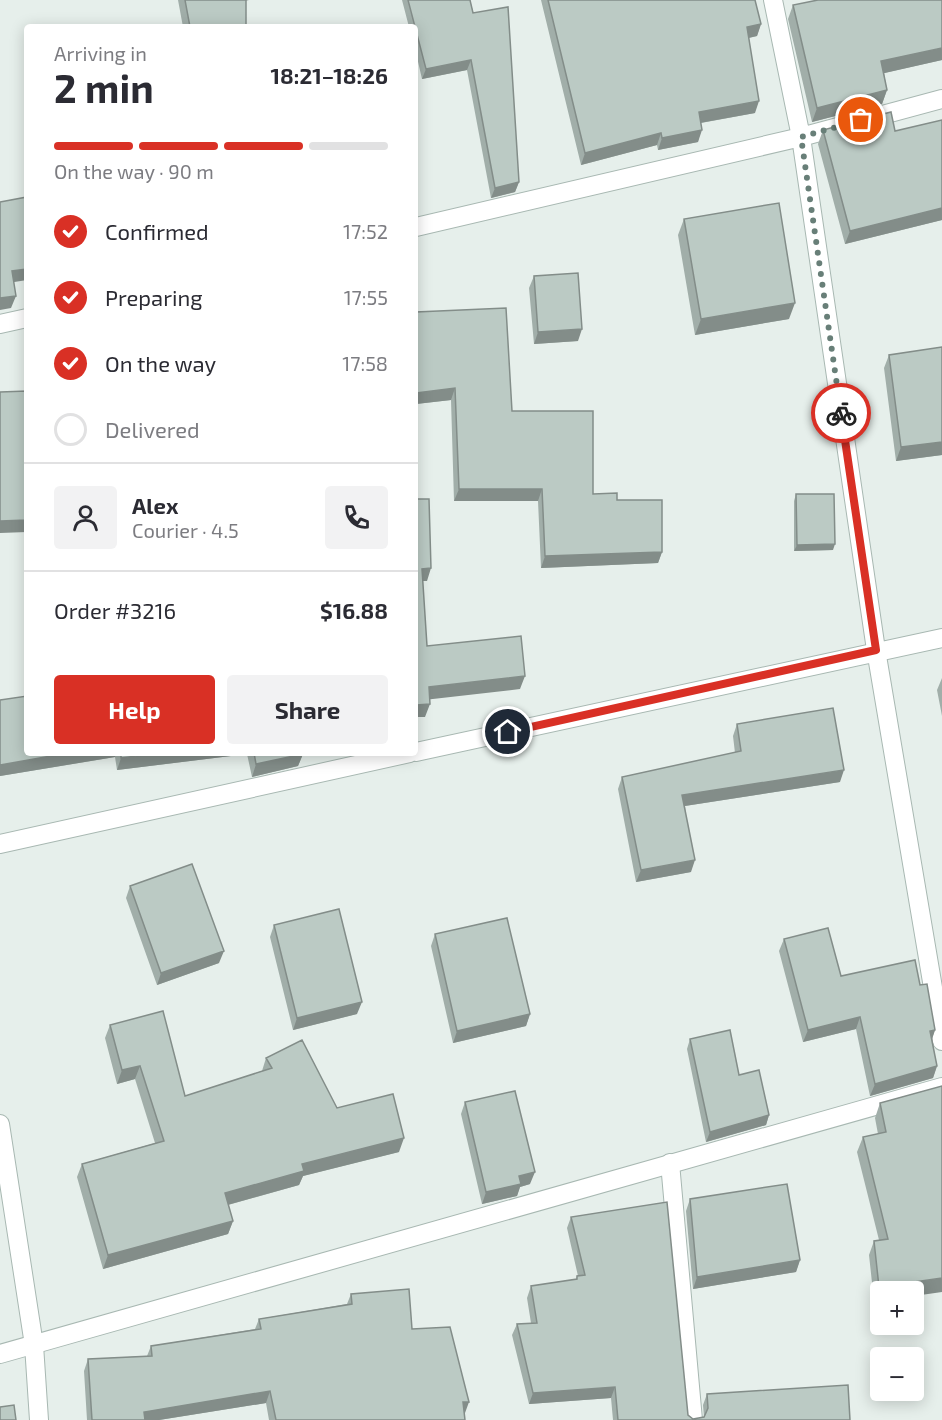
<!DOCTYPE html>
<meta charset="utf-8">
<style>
:root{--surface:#fff;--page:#f2f2f3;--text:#2b2b33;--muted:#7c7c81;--line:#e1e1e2;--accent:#d93025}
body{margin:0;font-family:"Exo 2",sans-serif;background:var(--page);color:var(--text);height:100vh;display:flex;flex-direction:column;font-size:22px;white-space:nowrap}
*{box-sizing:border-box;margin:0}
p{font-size:20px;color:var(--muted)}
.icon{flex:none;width:33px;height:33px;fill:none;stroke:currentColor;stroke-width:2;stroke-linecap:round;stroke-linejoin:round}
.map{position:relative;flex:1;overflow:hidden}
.panel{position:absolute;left:24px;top:24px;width:394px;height:732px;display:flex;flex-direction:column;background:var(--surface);border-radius:6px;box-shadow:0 3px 15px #0003}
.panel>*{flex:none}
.buttons{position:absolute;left:870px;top:1281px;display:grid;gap:12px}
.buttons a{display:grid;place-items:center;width:54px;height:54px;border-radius:6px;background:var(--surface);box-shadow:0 3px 15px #0003;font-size:30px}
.pin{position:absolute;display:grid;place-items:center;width:51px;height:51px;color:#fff;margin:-26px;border:3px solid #fff;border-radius:50%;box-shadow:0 2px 6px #0007}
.courier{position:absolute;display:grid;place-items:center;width:60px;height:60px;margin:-30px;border:4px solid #d93025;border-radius:50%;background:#fff;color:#222;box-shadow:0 2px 8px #0007}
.overview em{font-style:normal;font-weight:700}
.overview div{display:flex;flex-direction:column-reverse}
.overview{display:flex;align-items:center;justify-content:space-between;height:102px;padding:0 30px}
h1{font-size:39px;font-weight:700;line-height:45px}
.bar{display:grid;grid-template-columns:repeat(4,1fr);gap:9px 6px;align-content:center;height:72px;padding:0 30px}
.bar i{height:8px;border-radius:4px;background:var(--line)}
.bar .selected{background:var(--accent)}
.bar p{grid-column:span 4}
.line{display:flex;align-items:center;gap:15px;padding:0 30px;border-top:2px solid var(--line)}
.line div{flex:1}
.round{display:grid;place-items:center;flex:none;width:63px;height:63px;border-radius:6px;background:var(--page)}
ol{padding:0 30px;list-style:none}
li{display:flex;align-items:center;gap:18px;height:66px}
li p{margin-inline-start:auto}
li .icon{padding:6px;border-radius:50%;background:var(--accent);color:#fff;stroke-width:4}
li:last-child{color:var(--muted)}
li i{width:33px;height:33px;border:3px solid var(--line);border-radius:50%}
.cta{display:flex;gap:12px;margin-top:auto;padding:12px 30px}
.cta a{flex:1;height:69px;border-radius:6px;background:var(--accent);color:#fff;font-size:24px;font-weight:700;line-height:69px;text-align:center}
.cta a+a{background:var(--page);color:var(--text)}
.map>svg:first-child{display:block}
</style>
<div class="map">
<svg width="942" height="1420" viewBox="0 0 942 1420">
<rect width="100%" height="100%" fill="#e6efeb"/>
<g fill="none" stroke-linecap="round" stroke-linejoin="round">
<!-- minor casing -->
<g stroke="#a8b8b2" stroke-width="20">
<path id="minor" d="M 773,0 L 801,137 L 876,650 L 942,1041
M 416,227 L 801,137 L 942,99
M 0,324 L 27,318
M 416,752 L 942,638
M 0,844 L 410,753
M 0,1124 L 34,1345 L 39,1420
M 670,1163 L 693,1420"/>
</g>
<!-- tertiary casing -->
<g stroke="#a8b8b2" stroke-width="20">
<path id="tertiary" d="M 0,1354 L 942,1087"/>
</g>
<!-- minor -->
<use href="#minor" stroke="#fff" stroke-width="18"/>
<!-- tertiary -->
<use href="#tertiary" stroke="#fff" stroke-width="18"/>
</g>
<!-- wall -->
<path fill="#a1aea9" d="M 178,0 L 249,0 L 246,1 L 246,27 L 183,27 Z
M 402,0 L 470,0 L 519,182 L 515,192 L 491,198 L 467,70 L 422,79 L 416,53 L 416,27 L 409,27 Z
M 541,0 L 755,0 L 761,24 L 757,36 L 749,38 L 755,113 L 701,123 L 698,142 L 658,150 L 657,145 L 581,165 Z
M 793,5 L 942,60 L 884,73 L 887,90 L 882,104 L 812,122 L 788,19 Z
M 942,120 L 942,220 L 845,244 L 818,144 L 823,130 L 895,131 Z
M 684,219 L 789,319 L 695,335 L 678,235 Z
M 534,276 L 578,341 L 534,344 L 529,288 Z
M 416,312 L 593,494 L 617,500 L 662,552 L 658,563 L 541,568 L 538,501 L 454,501 L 451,400 L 416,404 Z
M 942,347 L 942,455 L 896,461 L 884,368 L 889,355 Z
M 796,494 L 833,550 L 794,551 L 794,501 Z
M 942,678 L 942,716 L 937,690 Z
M 0,700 L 27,753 L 302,753 L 303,754 L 298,766 L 252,777 L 247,754 L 117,770 L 115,757 L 0,776 Z
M 737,724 L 840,782 L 685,806 L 691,872 L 636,882 L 618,789 L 622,777 L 735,753 L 733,736 Z
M 130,886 L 219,963 L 157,985 L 126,898 Z
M 274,925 L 357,1014 L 293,1030 L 270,937 Z
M 435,934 L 530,1014 L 526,1026 L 453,1043 L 431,946 Z
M 784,939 L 841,976 L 920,985 L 935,1030 L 932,1039 L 937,1066 L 933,1078 L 870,1096 L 856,1029 L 803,1042 L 779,951 Z
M 110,1025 L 185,1096 L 262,1071 L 266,1058 L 399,1152 L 303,1176 L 299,1185 L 228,1205 L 233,1221 L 228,1234 L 103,1269 L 77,1177 L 82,1164 L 155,1143 L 135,1079 L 117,1084 L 105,1038 Z
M 690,1039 L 769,1115 L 766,1125 L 706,1142 L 687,1049 Z
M 942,1086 L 880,1292 L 880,1300 L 874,1301 L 869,1255 L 874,1241 L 879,1240 L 857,1152 L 863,1137 L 878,1134 L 875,1118 L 880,1103 Z
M 465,1102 L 530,1184 L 520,1187 L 517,1196 L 482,1204 L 461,1114 Z
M 690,1199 L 800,1260 L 796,1272 L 693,1289 L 686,1211 Z
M 571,1217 L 688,1415 L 693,1419 L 704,1417 L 703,1405 L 707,1394 L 850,1420 L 613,1420 L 611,1398 L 529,1404 L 512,1335 L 517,1324 L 531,1323 L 527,1298 L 531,1286 L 576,1279 L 577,1276 L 578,1276 L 567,1228 Z
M 351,1294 L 412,1329 L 465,1413 L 465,1420 L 269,1420 L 266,1403 L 159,1420 L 87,1420 L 84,1371 L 88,1359 L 147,1356 L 151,1346 L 255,1329 L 259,1319 L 347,1304 Z"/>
<!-- shaded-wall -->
<path fill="#838d89" d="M 761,24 L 757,36 L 743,39 L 747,27 Z
M 942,48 L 942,60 L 876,75 L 881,61 Z
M 471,60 L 467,70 L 422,79 L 426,69 Z
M 887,90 L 882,104 L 812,122 L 817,108 Z
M 759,101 L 755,113 L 694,124 L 699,112 Z
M 702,130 L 698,142 L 658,150 L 662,138 Z
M 661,133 L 657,145 L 581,165 L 585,153 Z
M 519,182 L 515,192 L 491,198 L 495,188 Z
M 942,208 L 942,220 L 845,244 L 850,231 Z
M 27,269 L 27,280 L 8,283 L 12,271 Z
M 16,296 L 11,308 L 0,310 L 0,298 Z
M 795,303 L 789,319 L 695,335 L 701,319 Z
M 582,329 L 578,341 L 534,344 L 538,332 Z
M 455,388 L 451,400 L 416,404 L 416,393 Z
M 942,442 L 942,455 L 896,461 L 901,447 Z
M 459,489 L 542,489 L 538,501 L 454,501 Z
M 27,520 L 27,532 L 0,533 L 0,521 Z
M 835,544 L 833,550 L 794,551 L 797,545 Z
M 662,552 L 658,563 L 541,568 L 545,556 Z
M 431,568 L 427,581 L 417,581 L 422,569 Z
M 525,676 L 520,689 L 424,700 L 429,687 Z
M 430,704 L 425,717 L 416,717 L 416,705 Z
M 68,753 L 116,753 L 115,757 L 0,776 L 0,765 Z
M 160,753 L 247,753 L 247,754 L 117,770 L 121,758 Z
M 303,754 L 298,766 L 252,777 L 256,764 Z
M 844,770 L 840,782 L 678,807 L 682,795 Z
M 695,860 L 691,872 L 636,882 L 641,870 Z
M 224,951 L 219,963 L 157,985 L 161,973 Z
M 362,1002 L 357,1014 L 293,1030 L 297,1018 Z
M 530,1014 L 526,1026 L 453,1043 L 457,1031 Z
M 860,1017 L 856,1029 L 803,1042 L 808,1030 Z
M 935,1030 L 931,1042 L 930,1031 Z
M 140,1066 L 135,1079 L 117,1084 L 122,1070 Z
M 937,1066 L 933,1078 L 870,1096 L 875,1084 Z
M 769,1115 L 766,1125 L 706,1142 L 710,1132 Z
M 404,1138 L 399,1152 L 303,1176 L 299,1185 L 220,1207 L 225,1193 L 302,1164 Z
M 535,1172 L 530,1184 L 520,1187 L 517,1196 L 482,1204 L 486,1192 L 519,1176 Z
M 233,1221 L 228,1234 L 103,1269 L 108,1255 Z
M 800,1260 L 796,1272 L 693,1289 L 697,1277 Z
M 942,1278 L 942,1292 L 914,1296 L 914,1292 L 880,1292 L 880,1300 L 874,1301 L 879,1287 Z
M 615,1387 L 611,1398 L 529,1404 L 533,1393 Z
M 270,1391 L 266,1403 L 159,1420 L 141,1420 L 144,1412 Z
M 463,1402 L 469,1402 L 465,1413 L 459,1414 Z"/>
<!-- building -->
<path fill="#bbcac4" stroke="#838d89" stroke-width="1.5" d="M 185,0 L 246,0 L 246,27 L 190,27 Z
M 408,0 L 470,0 L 473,13 L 508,7 L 519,182 L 495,188 L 471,60 L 426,69 Z
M 548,0 L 755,0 L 761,24 L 747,27 L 759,101 L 699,112 L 702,130 L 662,138 L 661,133 L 585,153 Z
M 818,0 L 942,0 L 942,48 L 881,61 L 887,90 L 817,108 L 793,5 Z
M 891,112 L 895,131 L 942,120 L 942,208 L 850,231 L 823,130 Z
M 27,197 L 27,269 L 12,271 L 16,296 L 0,298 L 0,202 Z
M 779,203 L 795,303 L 701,319 L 684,219 Z
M 578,273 L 582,329 L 538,332 L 534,276 Z
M 506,308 L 512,411 L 593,411 L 593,494 L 617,493 L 617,500 L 662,500 L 662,552 L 545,556 L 542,489 L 459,489 L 455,388 L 416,393 L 416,312 Z
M 942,347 L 942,442 L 901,447 L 889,355 Z
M 27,391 L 27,520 L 0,521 L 0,392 Z
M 796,494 L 834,494 L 835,544 L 797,545 Z
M 416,499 L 429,499 L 431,568 L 422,569 L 427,646 L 521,636 L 525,676 L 429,687 L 430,704 L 416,705 Z
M 27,696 L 27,753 L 68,753 L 0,765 L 0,700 Z
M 833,708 L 844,770 L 682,795 L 695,860 L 641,870 L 622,777 L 741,751 L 737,724 Z
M 121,753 L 160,753 L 121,758 Z
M 254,753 L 302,753 L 303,754 L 256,764 Z
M 192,864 L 224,951 L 161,973 L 130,886 Z
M 339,909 L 362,1002 L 297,1018 L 274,925 Z
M 507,918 L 530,1014 L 457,1031 L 435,934 Z
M 828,928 L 841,976 L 915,960 L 920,985 L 927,984 L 935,1030 L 930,1031 L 937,1066 L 875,1084 L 860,1017 L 808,1030 L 784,939 Z
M 163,1011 L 185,1096 L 272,1068 L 266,1058 L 302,1040 L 337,1108 L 393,1094 L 404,1138 L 302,1164 L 304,1171 L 225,1193 L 233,1221 L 108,1255 L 82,1164 L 164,1141 L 140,1066 L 122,1070 L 110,1025 Z
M 730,1030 L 739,1075 L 759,1070 L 769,1115 L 710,1132 L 690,1039 Z
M 942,1086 L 942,1278 L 879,1287 L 874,1241 L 888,1239 L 863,1137 L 886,1132 L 880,1103 Z
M 515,1091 L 535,1172 L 519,1176 L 521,1184 L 486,1192 L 465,1102 Z
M 787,1184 L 800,1260 L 697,1277 L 690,1199 Z
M 667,1202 L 688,1415 L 693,1419 L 704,1417 L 708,1408 L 707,1394 L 848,1385 L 850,1420 L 618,1420 L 615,1387 L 533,1393 L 517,1324 L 537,1323 L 531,1286 L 577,1279 L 577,1276 L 585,1275 L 571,1217 Z
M 409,1289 L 412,1329 L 450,1327 L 469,1402 L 463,1402 L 465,1420 L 276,1420 L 270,1391 L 144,1412 L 145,1420 L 92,1420 L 88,1359 L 152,1356 L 151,1346 L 261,1329 L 259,1319 L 352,1304 L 351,1294 Z
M 14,1405 L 16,1420 L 0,1420 L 0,1407 Z"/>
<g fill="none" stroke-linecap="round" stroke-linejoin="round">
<!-- done -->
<path stroke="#687f78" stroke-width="6" stroke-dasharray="0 10.8" d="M 841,413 L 801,137 L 861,120"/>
<!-- route -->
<path stroke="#d93025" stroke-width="8" d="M 508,732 L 876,650 L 841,413"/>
</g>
</svg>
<div class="buttons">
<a>+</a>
<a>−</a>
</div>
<div class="pin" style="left:861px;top:120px;background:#ea580c"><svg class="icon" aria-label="bag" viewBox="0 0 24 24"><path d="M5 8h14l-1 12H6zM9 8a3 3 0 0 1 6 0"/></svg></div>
<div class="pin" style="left:508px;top:732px;background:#1f2937"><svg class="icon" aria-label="home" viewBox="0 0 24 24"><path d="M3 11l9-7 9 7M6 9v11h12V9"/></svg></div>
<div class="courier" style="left:841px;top:413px"><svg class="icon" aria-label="bike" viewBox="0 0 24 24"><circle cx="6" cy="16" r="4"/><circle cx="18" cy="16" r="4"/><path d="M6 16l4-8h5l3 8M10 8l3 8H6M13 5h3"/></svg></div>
<section class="panel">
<div class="overview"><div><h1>2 min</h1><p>Arriving in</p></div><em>18:21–18:26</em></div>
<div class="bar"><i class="selected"></i><i class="selected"></i><i class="selected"></i><i></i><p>On the way · 90 m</p></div>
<ol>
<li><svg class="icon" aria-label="check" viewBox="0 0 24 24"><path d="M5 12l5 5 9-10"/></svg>Confirmed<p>17:52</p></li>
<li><svg class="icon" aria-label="check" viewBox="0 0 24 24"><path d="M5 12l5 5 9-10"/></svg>Preparing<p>17:55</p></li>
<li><svg class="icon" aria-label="check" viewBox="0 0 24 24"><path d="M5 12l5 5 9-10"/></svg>On the way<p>17:58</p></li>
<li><i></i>Delivered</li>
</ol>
<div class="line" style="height:108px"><a class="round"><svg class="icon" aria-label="person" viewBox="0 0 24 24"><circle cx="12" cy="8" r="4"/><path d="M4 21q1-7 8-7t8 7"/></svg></a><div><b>Alex</b><p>Courier · 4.5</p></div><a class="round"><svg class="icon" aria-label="phone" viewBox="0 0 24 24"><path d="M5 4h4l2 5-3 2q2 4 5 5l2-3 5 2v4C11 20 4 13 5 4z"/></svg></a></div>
<div class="line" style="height:78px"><div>Order #3216</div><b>$16.88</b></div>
<div class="cta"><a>Help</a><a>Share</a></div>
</section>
</div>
